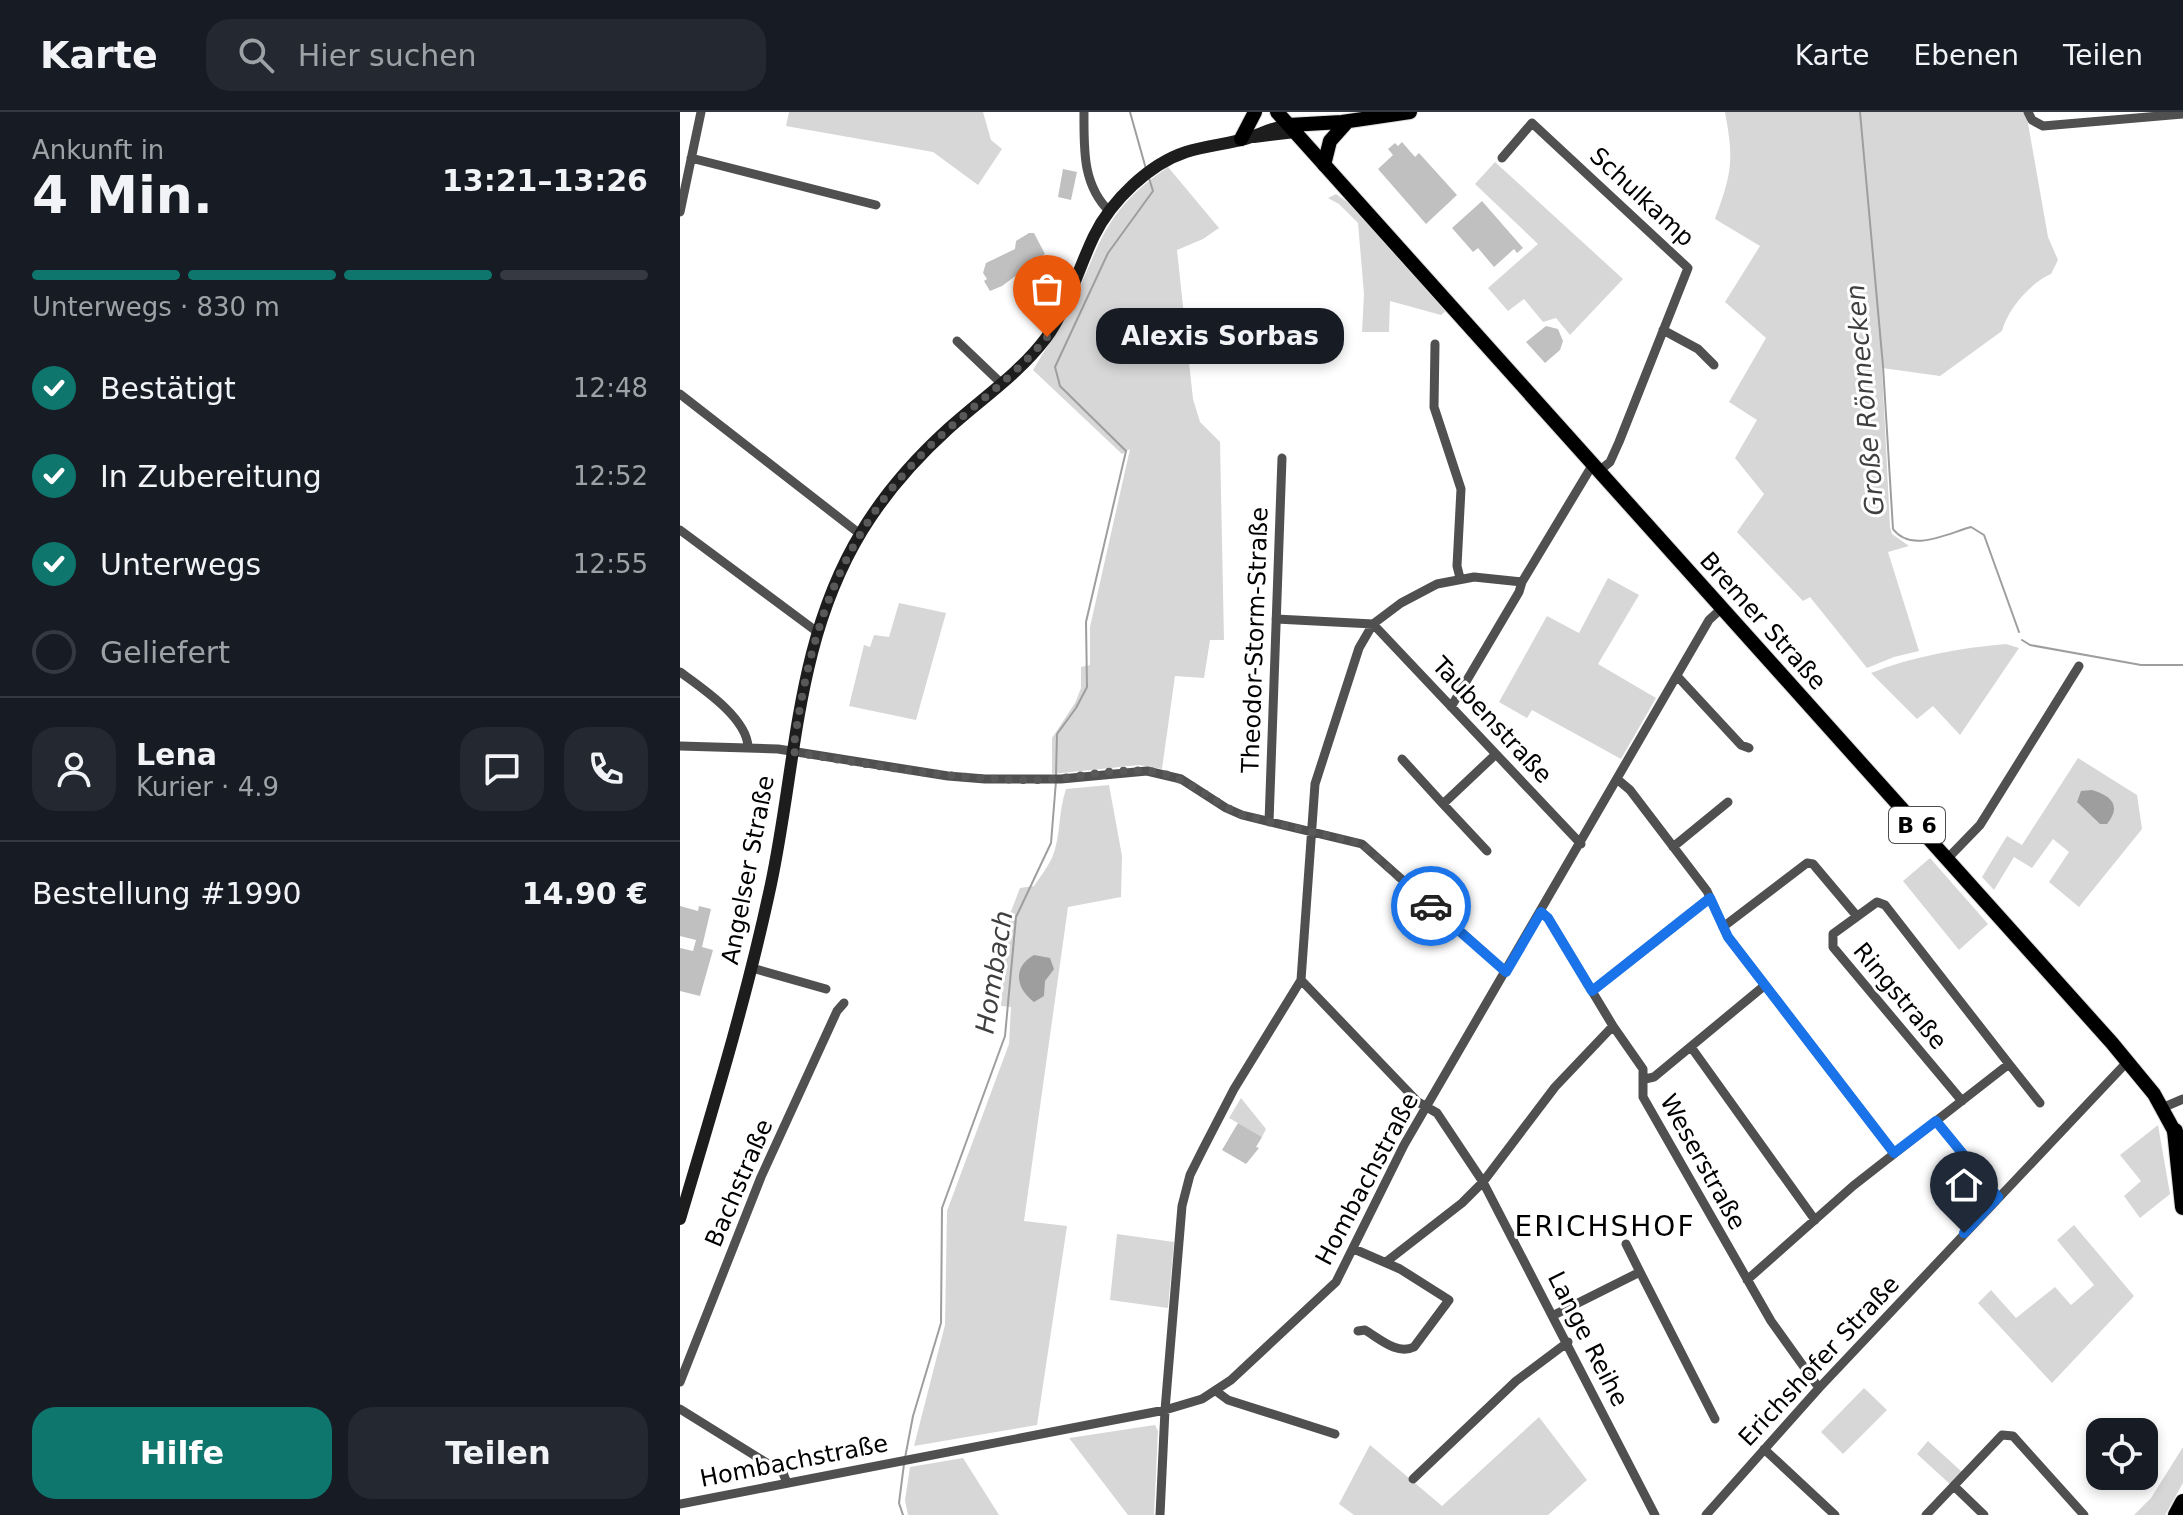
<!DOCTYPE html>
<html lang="de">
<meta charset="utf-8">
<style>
:root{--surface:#171b24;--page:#242831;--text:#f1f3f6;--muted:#9ea1a6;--line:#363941;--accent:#0f766e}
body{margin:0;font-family:"DejaVu Sans",sans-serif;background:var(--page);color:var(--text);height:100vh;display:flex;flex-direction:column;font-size:30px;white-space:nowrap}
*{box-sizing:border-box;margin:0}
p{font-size:26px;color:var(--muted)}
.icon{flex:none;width:44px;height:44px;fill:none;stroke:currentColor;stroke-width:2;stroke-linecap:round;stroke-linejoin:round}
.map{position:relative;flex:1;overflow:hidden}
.details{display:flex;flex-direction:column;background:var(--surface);width:680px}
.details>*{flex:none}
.fabs{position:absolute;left:1406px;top:1306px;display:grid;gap:16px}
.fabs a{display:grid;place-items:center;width:72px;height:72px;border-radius:16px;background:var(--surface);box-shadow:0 4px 12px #0003;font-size:40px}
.pin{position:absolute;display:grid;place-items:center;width:68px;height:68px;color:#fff;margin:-82px -34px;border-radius:50% 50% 50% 0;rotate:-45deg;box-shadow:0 0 8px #0007}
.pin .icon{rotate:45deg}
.courier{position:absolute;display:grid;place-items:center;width:80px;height:80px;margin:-40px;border:6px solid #1a73e8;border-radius:50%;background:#fff;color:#222;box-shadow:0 2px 10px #0007}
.bubble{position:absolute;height:56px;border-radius:24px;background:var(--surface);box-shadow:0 4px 12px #0003;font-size:26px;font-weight:700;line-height:56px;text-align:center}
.summary em{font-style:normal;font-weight:700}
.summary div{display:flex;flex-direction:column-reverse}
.summary{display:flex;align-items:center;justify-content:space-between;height:136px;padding:0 32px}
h1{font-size:52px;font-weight:700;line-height:60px}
.bar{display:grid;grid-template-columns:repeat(4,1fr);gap:12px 8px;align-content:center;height:96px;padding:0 32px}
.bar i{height:10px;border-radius:6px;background:var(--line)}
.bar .current{background:var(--accent)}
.bar p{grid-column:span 4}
.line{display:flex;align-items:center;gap:20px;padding:0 32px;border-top:2px solid var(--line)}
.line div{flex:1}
.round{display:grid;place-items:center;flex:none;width:84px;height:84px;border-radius:24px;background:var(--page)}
ol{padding:0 32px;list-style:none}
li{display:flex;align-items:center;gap:24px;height:88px}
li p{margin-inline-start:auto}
li .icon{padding:8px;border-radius:50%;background:var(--accent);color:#fff;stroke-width:4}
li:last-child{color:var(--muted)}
li i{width:44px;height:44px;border:4px solid var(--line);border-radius:50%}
.action{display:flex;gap:16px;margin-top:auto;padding:16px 32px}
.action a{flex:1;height:92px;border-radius:24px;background:var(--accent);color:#fff;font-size:32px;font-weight:700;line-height:92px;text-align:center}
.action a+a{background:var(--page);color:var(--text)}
header{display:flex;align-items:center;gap:48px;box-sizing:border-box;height:112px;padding:0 40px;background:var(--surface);border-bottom:2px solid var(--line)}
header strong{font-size:38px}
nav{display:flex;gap:44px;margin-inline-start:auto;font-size:28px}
.search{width:560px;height:72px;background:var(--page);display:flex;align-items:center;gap:20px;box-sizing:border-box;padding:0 28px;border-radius:24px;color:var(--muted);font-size:30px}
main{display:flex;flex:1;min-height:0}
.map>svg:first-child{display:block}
</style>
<header>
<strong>Karte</strong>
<div class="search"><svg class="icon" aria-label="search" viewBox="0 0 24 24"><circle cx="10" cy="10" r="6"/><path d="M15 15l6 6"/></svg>Hier suchen</div>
<nav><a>Karte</a><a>Ebenen</a><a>Teilen</a></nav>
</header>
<main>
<section class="details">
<div class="summary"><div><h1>4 Min.</h1><p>Ankunft in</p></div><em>13:21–13:26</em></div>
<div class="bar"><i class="current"></i><i class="current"></i><i class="current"></i><i></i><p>Unterwegs · 830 m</p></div>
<ol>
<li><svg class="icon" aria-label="check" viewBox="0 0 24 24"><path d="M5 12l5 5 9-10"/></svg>Bestätigt<p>12:48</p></li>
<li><svg class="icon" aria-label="check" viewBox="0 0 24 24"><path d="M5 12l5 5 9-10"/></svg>In Zubereitung<p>12:52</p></li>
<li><svg class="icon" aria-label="check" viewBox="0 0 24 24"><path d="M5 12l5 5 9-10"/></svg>Unterwegs<p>12:55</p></li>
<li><i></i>Geliefert</li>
</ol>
<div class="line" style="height:144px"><a class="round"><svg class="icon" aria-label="person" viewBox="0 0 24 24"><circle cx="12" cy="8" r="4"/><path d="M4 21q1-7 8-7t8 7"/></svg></a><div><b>Lena</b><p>Kurier · 4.9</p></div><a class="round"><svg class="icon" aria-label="chat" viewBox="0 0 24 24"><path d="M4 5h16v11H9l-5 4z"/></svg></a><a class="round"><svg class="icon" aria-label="phone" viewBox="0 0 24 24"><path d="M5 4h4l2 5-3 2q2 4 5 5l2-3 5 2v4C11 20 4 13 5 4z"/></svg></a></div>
<div class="line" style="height:104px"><div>Bestellung #1990</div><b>14.90 €</b></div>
<div class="action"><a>Hilfe</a><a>Teilen</a></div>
</section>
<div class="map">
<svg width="1503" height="1403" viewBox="0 0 1503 1403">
<rect width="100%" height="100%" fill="#fff"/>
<!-- green -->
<path fill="#d7d7d7" d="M 109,0 L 303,0 L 311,28 L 322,37 L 298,73 L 253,40 L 106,14 Z
M 1045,0 L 1346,0 L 1368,125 L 1378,148 L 1371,162 C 1351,170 1327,198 1322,219 L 1260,264 L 1202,256 L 1210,415 L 1212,422 L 1229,434 L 1208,440 L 1239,539 L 1214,545 L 1187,556 L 1130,485 L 1123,489 L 1057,420 L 1084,382 L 1055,346 L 1077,308 L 1049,290 L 1086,226 L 1045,190 L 1080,134 L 1035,107 C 1052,61 1054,48 1045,0 Z
M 815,50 L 943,167 L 890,223 L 876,206 L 863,210 L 844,187 L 828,199 L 808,176 L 858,132 L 795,72 Z
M 488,55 L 539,116 L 523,127 L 497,138 L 513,287 L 520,310 L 540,330 L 544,528 L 530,528 L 524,566 L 495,564 L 482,657 L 459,653 L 372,662 L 372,626 L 395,591 L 401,576 L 401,555 L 410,553 L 410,515 L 450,337 L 442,342 L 353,258 C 363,241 375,223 385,205 C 421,138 418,102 488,55 Z
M 656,82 L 674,95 L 767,198 L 761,203 L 710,189 L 709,220 L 682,220 L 684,182 L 678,111 L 659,92 L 648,86 Z
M 928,466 L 959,483 L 918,552 L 976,586 L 941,647 L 852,598 L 847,606 L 819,590 L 867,504 L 899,521 Z
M 219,491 L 266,501 L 236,608 L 169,594 L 184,533 L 190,535 L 194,523 L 209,525 Z
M 1326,532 L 1339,536 L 1280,623 L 1253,594 L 1237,607 L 1191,561 C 1234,544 1280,536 1326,532 Z
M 1398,646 L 1457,683 L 1462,717 L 1399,795 L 1369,770 L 1389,740 L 1373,727 L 1352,756 L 1334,745 L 1314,778 L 1302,765 L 1327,724 L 1342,733 Z
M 429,673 L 442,744 L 441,785 L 388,795 L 344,1109 L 387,1114 L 357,1313 L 234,1334 L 265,1213 L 267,1099 L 329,932 L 331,895 L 321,894 L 328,807 L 340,776 L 354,774 C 360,765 367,756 372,746 C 381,725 378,700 386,677 Z
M 1250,746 L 1308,812 L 1279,838 L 1223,769 Z
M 561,986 L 586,1017 L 582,1025 L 549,1006 Z
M 1478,1013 L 1490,1082 L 1460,1106 L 1444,1084 L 1461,1069 L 1440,1043 Z
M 1394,1113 L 1454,1184 L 1372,1271 L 1298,1191 L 1311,1178 L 1336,1206 L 1375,1175 L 1391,1193 L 1414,1173 L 1377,1128 Z
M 437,1122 L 494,1130 L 488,1196 L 430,1188 Z
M 1184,1276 L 1207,1298 L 1163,1342 L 1141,1320 Z
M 859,1305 L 907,1368 L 868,1403 L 674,1403 L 659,1392 L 690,1333 L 762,1394 Z
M 475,1313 L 478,1319 L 474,1403 L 448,1403 L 389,1326 Z
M 1248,1329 L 1282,1360 L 1271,1373 L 1237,1342 Z
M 1503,1335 L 1503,1371 L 1485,1403 L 1454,1403 L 1471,1386 Z
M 283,1346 L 319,1403 L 228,1403 L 225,1388 L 230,1355 Z"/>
<!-- water -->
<path fill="#9e9e9e" d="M 1412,678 C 1431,684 1442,693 1427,712 L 1420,712 L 1397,690 L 1401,679 Z
M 354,843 L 370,846 L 374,857 L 365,869 L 364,884 L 354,890 C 336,877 332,855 354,843 Z"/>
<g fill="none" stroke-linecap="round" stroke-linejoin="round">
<!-- stream -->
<path stroke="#9e9e9e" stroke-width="2" d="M 450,0 L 466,57
M 1180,0 L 1203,254 L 1213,417 C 1231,441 1266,422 1291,415 L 1304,423 L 1339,520
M 1342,528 L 1350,533 L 1461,553 L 1503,553
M 376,663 L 377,622 L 396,596 L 407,575 L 406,510 L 446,339 L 380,274 L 375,255 L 428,141 L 473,79 L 469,66
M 225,1346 L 233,1304 L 261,1211 L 262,1096 L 325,924 L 336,805 L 371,731 L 376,669
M 223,1403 L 219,1391 L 224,1352"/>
</g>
<!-- building -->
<path fill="#c0c0c0" d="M 722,30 L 735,45 L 739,41 L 777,83 L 746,112 L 698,57 L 713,43 L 708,37 L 715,31 L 718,34 Z
M 383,57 L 397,60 L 391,88 L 378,85 Z
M 802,89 L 843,136 L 837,141 L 834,137 L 814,155 L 798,136 L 793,140 L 772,116 Z
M 349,121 L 354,121 L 365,142 L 322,174 L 310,179 L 304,169 L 307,167 L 303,161 L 306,151 L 335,137 L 336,129 Z
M 866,214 L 878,217 L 883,229 L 880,238 L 865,251 L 846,230 Z
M 0,794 L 18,799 L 19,794 L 31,797 L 22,835 L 33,838 L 20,884 L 0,879 L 0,836 L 13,839 L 16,828 L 0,824 Z
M 558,1011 L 582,1025 L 576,1035 L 579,1036 L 566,1052 L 542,1038 Z"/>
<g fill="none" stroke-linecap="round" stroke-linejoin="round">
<!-- primary casing -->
<g stroke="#dbdbdb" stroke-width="16">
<path id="primary" d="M 597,0 L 1432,931 L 1474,982 L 1498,1026
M 609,13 L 662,10 L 730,0
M 561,27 L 575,0
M 644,53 L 650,29 L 667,10"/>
</g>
<!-- highway casing -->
<g stroke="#dbdbdb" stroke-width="18">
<path id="highway" d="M 1495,1019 L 1503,1095
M 1496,1403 L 1503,1390"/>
</g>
<!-- street -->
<path stroke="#505050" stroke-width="9" d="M 404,0 C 404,37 402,73 430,100
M 1348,0 L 1352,8 L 1363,14 L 1503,2
M 11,46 L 196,93
M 822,46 L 852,11 L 1008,156 L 939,330 L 930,350 L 919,359
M 0,100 L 21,0
M 983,218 L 1018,237 L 1034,253
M 277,229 L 322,272
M 755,232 L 754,295 L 781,377 L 777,454 L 780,466
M 0,282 L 180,422
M 0,418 L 136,519
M 596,507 L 693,512 L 901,732
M 0,560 C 22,576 67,606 68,635
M 997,564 L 1061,633 L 1069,636
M 771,595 L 839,480 L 842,470
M 0,634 L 98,637 L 268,664 L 305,667 L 381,667 L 467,659 L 501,667 L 546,696 L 562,703 L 682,732 L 826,860
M 722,647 L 763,692 L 816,642
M 937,667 L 950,678 L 1027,779 L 1048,825 L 1214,1041
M 763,692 L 807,739
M 589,710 L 602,346
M 993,735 L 1048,690
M 1267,747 L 1300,713 L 1399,554
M 861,800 L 868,806 L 933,914 L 963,957 L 963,985 L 1091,1209 L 1139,1276
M 1043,815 L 1127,751 L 1133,752 L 1176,803
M 72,856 L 146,877
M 621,868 L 738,990 L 757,1001 L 803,1070 L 975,1403
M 912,879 L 1030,786
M 1011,935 L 1135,1108
M 965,967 L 974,965 L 1084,874
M 1282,989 L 1153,835 L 1153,822 L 1197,790 L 1205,793 L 1329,952
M 1482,996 L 1503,987
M 1256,1009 L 1329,952 L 1360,991
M 674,1137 L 720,1157 L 769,1188 L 734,1235 C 717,1243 700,1227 685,1218 L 678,1219
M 706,1150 L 782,1091 L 803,1070 L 875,975 L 933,914
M 960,1160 L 1035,1307
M 1067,1168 L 1173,1074 L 1256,1009 L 1318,1085
M 874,1203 L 960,1160 L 946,1132
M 0,1270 L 81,1065 L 157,899 L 164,891
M 536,1279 L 548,1288 L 655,1322
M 0,1297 L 103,1361 L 107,1371
M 1084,1337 L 1155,1403
M 733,1367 L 836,1269 L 888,1230
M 1274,1374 L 1304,1403
M 0,1392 L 485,1298 L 522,1287 L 551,1268 L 656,1170 L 724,1033 L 1029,508 L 1042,496
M 480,1403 L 485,1298 L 502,1094 L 510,1063 L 523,1037 L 554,977 L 621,868 L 635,672 L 679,536 L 693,512 L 721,491 L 757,472 L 794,465 L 842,470 L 913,352
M 1026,1403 L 1139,1276 L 1448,949
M 1246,1403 L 1322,1323 L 1333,1324 L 1404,1403"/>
<!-- secondary -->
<path stroke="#1d1d1d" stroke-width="12" d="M 574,25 L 615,20
M 0,1107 C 33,996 67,885 91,772 C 117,649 115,529 182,419 C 205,381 235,347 268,317 C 301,287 339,262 366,226 C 388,196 398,157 414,124 C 431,89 469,52 506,40 C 527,33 551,32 571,25 C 585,20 594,15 609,13"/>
<!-- primary -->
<use href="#primary" stroke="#000" stroke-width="14"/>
<!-- highway -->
<use href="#highway" stroke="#000" stroke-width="16"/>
</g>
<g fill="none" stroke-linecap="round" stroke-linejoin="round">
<!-- done -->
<path stroke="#595959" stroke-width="8" stroke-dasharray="0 14.4" d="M 367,225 C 333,267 289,296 251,333 C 160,423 130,517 113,640 C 191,653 269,667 348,668 C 391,669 439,652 481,661 C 512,668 533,691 562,703 L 682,732 L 751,794"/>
<!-- route -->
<path stroke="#1a73e8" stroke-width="10" d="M 751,794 L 826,860 L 861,800 L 868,806 L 912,879 L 1030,786 L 1048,825 L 1214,1041 L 1256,1009 L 1318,1085 L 1284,1121"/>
</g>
<g text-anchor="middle" stroke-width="6" stroke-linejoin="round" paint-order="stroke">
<!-- shield labels -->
<rect fill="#fff" stroke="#4c4c4c" stroke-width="2" x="1209" y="695" width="56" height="36" rx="6"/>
<g font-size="22" font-weight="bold" fill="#000">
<text x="1237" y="721">B 6</text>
</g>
<!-- street labels -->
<g font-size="24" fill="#000" stroke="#fff">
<text transform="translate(962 85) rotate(43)" y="8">Schulkamp</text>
<text transform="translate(1083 509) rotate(48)" y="8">Bremer Straße</text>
<text transform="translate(575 528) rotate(-88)" y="8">Theodor-Storm-Straße</text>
<text transform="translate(812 608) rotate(47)" y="8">Taubenstraße</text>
<text transform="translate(68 758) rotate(-79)" y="8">Angelser Straße</text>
<text transform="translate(1220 884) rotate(50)" y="8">Ringstraße</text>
<text transform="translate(1023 1050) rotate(61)" y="8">Weserstraße</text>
<text transform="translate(687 1067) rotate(-62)" y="8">Hombachstraße</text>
<text transform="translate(59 1071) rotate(-67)" y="8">Bachstraße</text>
<text transform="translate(908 1227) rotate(63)" y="8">Lange Reihe</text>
<text transform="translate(1139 1249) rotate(-47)" y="8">Erichshofer Straße</text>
<text transform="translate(114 1349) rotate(-11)" y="8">Hombachstraße</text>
</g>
<!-- water labels -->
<g font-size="26" font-style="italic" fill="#3f3f3f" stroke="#fff">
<text transform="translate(1185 288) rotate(-95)" y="9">Große Rönnecken</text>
<text transform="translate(314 860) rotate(-81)" y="9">Hombach</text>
</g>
<!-- quarter labels -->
<g font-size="28" letter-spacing="2" fill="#000" stroke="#fff">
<text x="925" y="1124">ERICHSHOF</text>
</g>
</g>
</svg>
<div class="fabs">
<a><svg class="icon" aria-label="locate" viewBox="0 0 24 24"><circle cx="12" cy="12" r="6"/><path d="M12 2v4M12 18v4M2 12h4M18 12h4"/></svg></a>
</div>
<div class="pin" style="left:367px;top:225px;background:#ea580c"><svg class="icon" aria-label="bag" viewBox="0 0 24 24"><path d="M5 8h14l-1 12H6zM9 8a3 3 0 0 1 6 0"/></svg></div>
<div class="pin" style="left:1284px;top:1121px;background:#1f2937"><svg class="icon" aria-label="home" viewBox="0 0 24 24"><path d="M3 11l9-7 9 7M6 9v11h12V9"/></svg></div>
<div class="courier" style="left:751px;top:794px"><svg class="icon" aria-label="car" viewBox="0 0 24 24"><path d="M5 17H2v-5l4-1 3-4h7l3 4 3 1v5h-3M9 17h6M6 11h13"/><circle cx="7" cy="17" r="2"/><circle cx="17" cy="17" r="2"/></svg></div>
<div class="bubble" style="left:416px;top:196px;width:248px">Alexis Sorbas</div>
</div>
</main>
